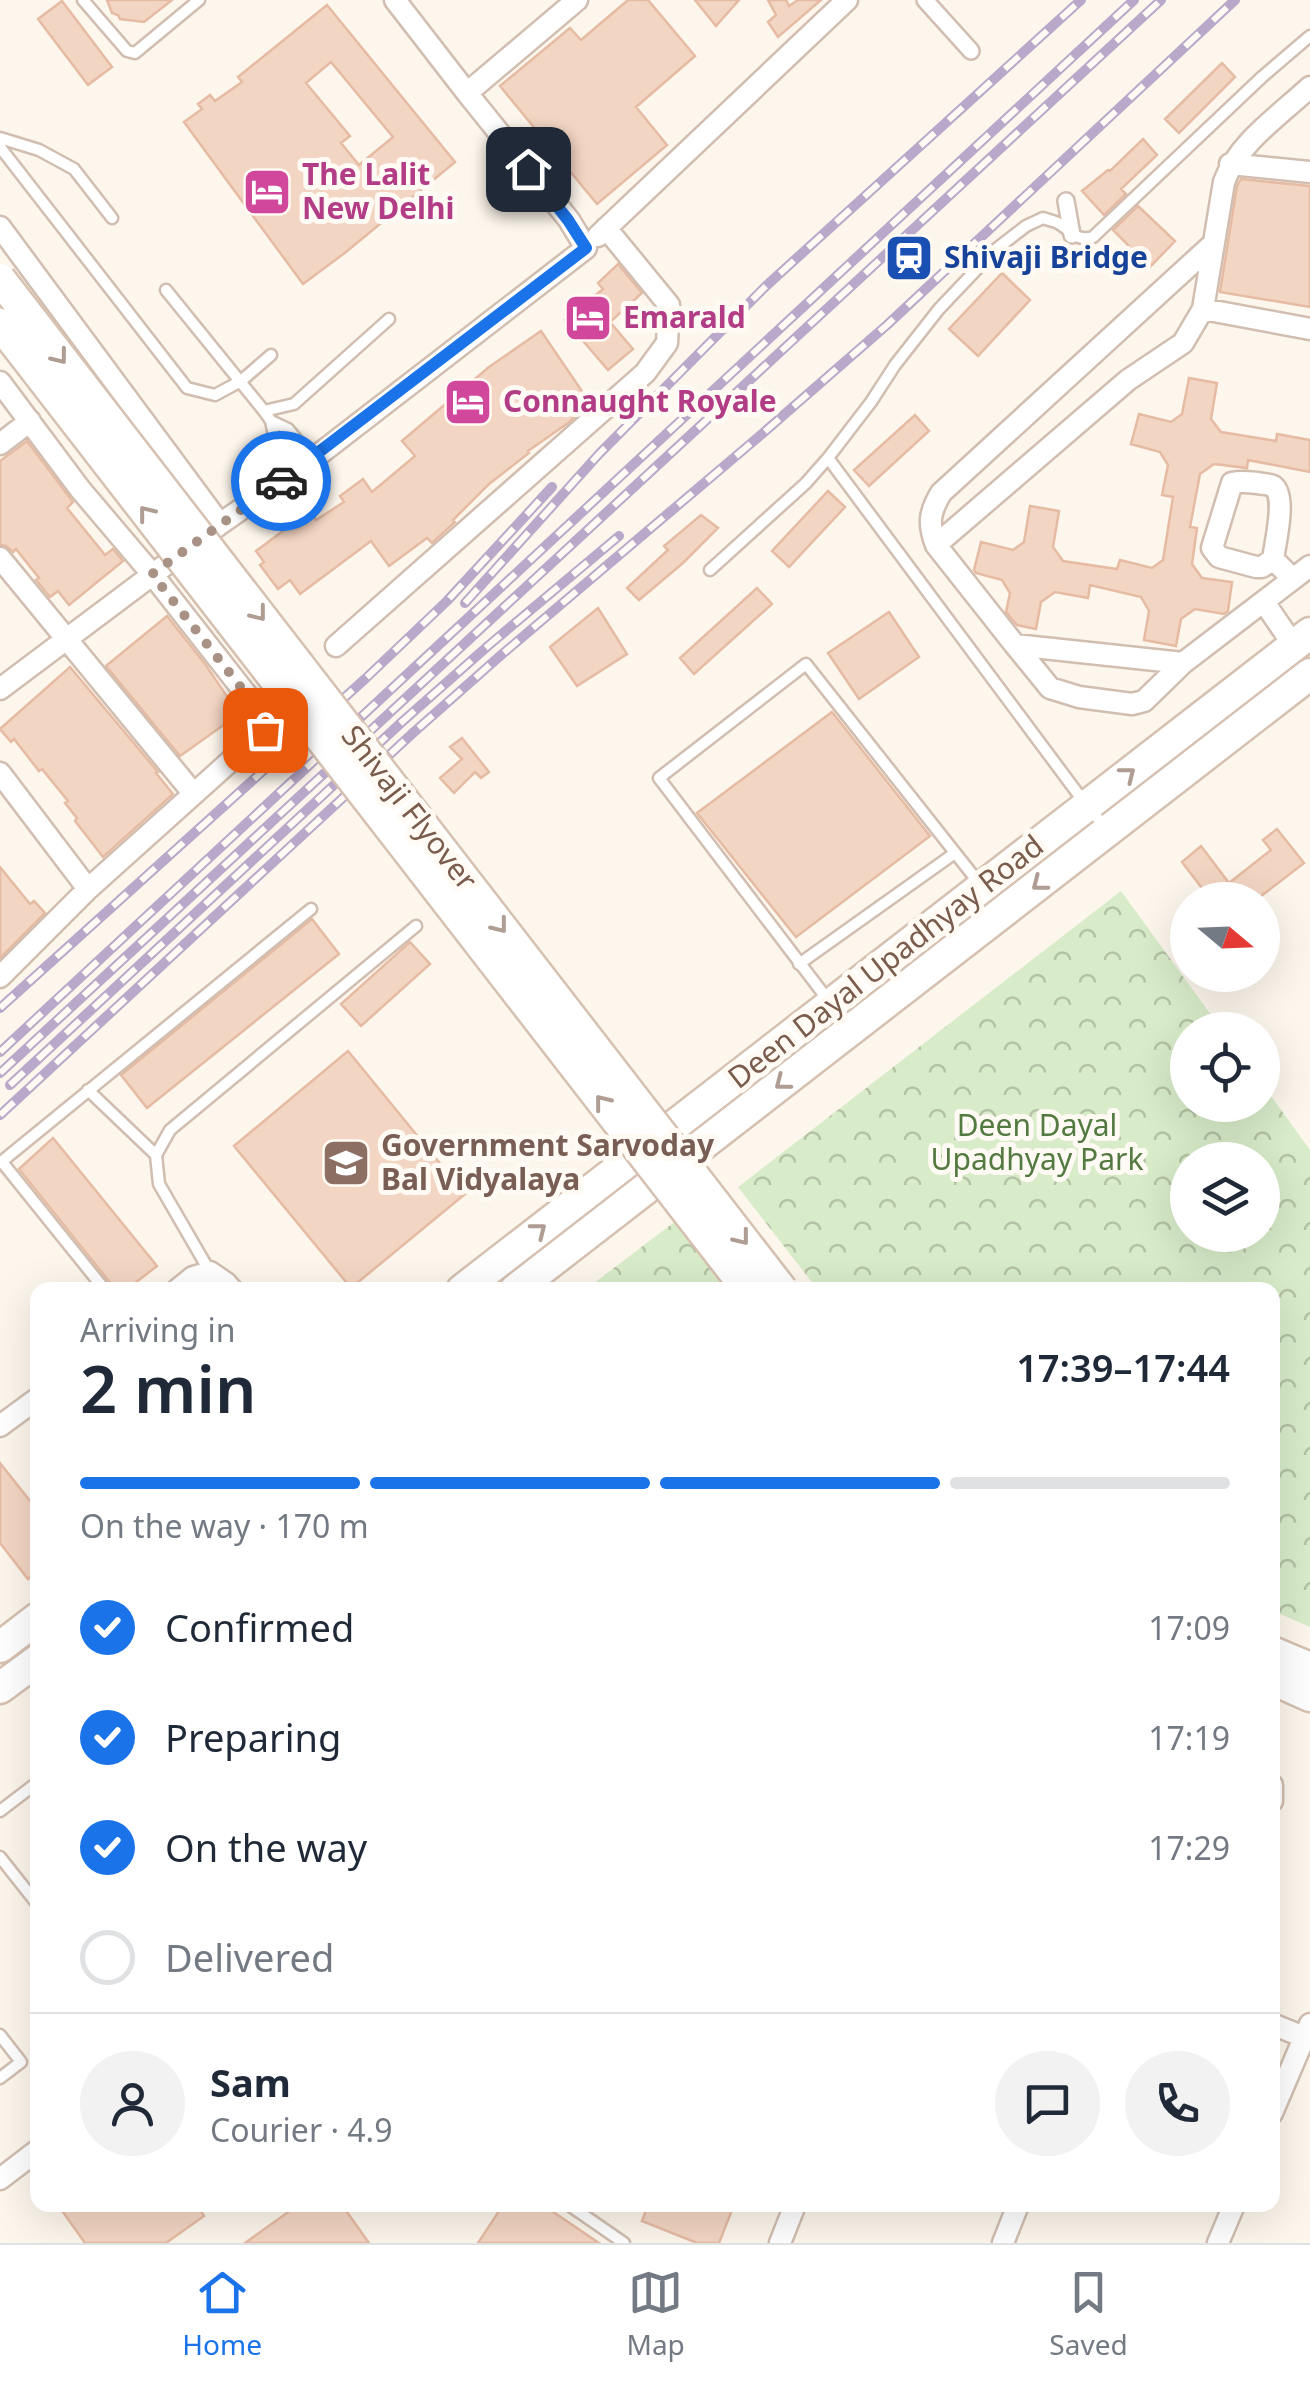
<!DOCTYPE html>
<meta charset="utf-8">
<style>
:root{--surface:#fff;--page:#f2f2f3;--text:#1f2937;--muted:#747a83;--line:#e0e1e3;--accent:#1a73e8}
body{margin:0;font-family:"Noto Sans",sans-serif;background:var(--page);color:var(--text);height:100vh;display:flex;flex-direction:column;font-size:38px;white-space:nowrap}
*{box-sizing:border-box;margin:0}
p{font-size:32px;color:var(--muted)}
.icon{flex:none;width:55px;height:55px;fill:none;stroke:currentColor;stroke-width:2;stroke-linecap:round;stroke-linejoin:round}
.map{position:relative;flex:1;overflow:hidden}
.drawer{position:absolute;left:30px;top:1282px;width:1250px;height:930px;display:flex;flex-direction:column;background:var(--surface);border-radius:20px;box-shadow:0 10px 40px #0002}
.drawer>*{flex:none}
.needle{width:65px;rotate:109deg}
.controls{position:absolute;left:1170px;top:882px;display:grid;gap:20px}
.controls a{display:grid;place-items:center;width:110px;height:110px;border-radius:50%;background:var(--surface);box-shadow:0 10px 40px #0002;font-size:50px}
.pin{position:absolute;display:grid;place-items:center;width:85px;height:85px;color:#fff;margin:-42px;border-radius:20px;box-shadow:0 5px 15px #0006}
.courier{position:absolute;display:grid;place-items:center;width:100px;height:100px;margin:-50px;border:8px solid #1a73e8;border-radius:50%;background:#fff;color:#222;box-shadow:0 2px 12px #0007}
.overview em{font-style:normal;font-weight:600}
.overview div{display:flex;flex-direction:column-reverse}
.overview{display:flex;align-items:center;justify-content:space-between;height:170px;padding:0 50px}
h1{font-size:65px;font-weight:600;line-height:75px}
.bar{display:grid;grid-template-columns:repeat(4,1fr);gap:15px 10px;align-content:center;height:120px;padding:0 50px}
.bar i{height:12px;border-radius:8px;background:var(--line)}
.bar .selected{background:var(--accent)}
.bar p{grid-column:span 4}
.line{display:flex;align-items:center;gap:25px;padding:0 50px;border-top:2px solid var(--line)}
.line div{flex:1}
.round{display:grid;place-items:center;flex:none;width:105px;height:105px;border-radius:52px;background:var(--page)}
ol{padding:0 50px;list-style:none}
li{display:flex;align-items:center;gap:30px;height:110px}
li p{margin-inline-start:auto}
li .icon{padding:10px;border-radius:50%;background:var(--accent);color:#fff;stroke-width:4}
li:last-child{color:var(--muted)}
li i{width:55px;height:55px;border:5px solid var(--line);border-radius:50%}
.tabs{display:flex;justify-content:space-around;align-items:center;height:140px;border-top:2px solid var(--line);background:var(--surface);font-size:28px;color:var(--muted)}
.tabs a{display:grid;justify-items:center;gap:5px}
.tabs .selected{color:var(--accent)}
.map>svg:first-child{display:block}
</style>
<div class="map">
<svg width="1310" height="2243" viewBox="0 0 1310 2243">
<defs>
<pattern id="forest-crowns" width="20" height="18" patternUnits="userSpaceOnUse" patternTransform="scale(2.5)"><rect width="20" height="18" fill="#d8ecc9"/><path d="M2 6a3 3 0 1 1 6 0M12 15a3 3 0 1 1 6 0" fill="none" stroke="#b4c2a5"/></pattern>
</defs>
<rect width="100%" height="100%" fill="#fdf6ec"/>
<!-- forest -->
<path fill="url(#forest-crowns)" fill-rule="evenodd" d="M 1121,891 L 1222,1030 L 1188,1030 L 1188,1105 L 1262,1105 L 1263,1085 L 1310,1150 L 1310,1627 L 1273,1611 L 1272,1290 L 818,1290 L 738,1187 ZM 1188,1160 L 1262,1160 L 1262,1235 L 1188,1235 Z
M 677,1220 L 732,1290 L 585,1290 Z"/>
<!-- building -->
<path fill="#f3d5c3" stroke="#e6bba3" stroke-width="2.5" fill-rule="evenodd" d="M 107,0 L 172,0 L 144,22 L 120,19 L 118,15 L 112,13 Z
M 628,0 L 648,0 L 695,56 L 636,107 L 667,145 L 597,204 L 500,86 L 570,28 L 581,40 Z
M 695,0 L 739,0 L 716,26 Z
M 768,0 L 786,0 L 789,6 L 798,0 L 821,0 L 778,37 L 768,22 L 776,15 Z
M 62,1 L 112,67 L 88,85 L 38,19 Z
M 327,5 L 455,162 L 346,252 L 303,284 L 184,122 L 202,109 L 198,104 L 210,95 L 215,101 L 242,82 L 238,77 ZM 331,62 L 393,137 L 359,165 L 341,143 L 350,136 L 306,83 Z
M 1222,63 L 1235,77 L 1179,133 L 1165,119 Z
M 1143,139 L 1157,155 L 1121,189 L 1126,194 L 1104,215 L 1082,191 L 1108,170 L 1110,171 Z
M 1241,179 L 1310,186 L 1310,307 L 1220,292 L 1237,186 Z
M 1138,206 L 1175,241 L 1150,267 L 1113,230 Z
M 618,264 L 642,293 L 610,322 L 633,349 L 608,370 L 565,320 L 603,289 L 598,283 Z
M 1002,273 L 1030,300 L 978,356 L 949,329 Z
M 541,331 L 590,403 L 568,423 L 528,451 L 529,453 L 489,484 L 453,520 L 455,522 L 432,543 L 427,538 L 389,566 L 371,541 L 300,594 L 290,580 L 278,589 L 260,565 L 264,562 L 256,551 L 310,511 L 316,520 L 344,502 L 340,496 L 363,479 L 372,492 L 415,456 L 402,441 L 489,367 Z
M 1189,378 L 1217,383 L 1211,419 L 1221,432 L 1276,441 L 1277,434 L 1310,440 L 1310,472 L 1248,460 L 1247,468 L 1214,464 L 1200,474 L 1190,527 L 1197,528 L 1192,564 L 1202,578 L 1232,582 L 1228,611 L 1224,614 L 1195,609 L 1181,619 L 1176,646 L 1144,640 L 1149,611 L 1141,597 L 1090,585 L 1088,598 L 1055,592 L 1041,602 L 1036,629 L 1017,625 L 1006,612 L 1010,593 L 1002,580 L 976,573 L 974,570 L 981,542 L 1013,550 L 1024,542 L 1030,506 L 1059,511 L 1053,547 L 1063,561 L 1117,569 L 1120,560 L 1152,568 L 1163,560 L 1173,497 L 1162,495 L 1168,465 L 1160,452 L 1131,444 L 1139,414 L 1171,422 L 1182,414 Z
M 915,415 L 929,431 L 869,486 L 854,470 Z
M 27,441 L 73,502 L 67,508 L 105,555 L 113,549 L 123,561 L 69,605 L 58,591 L 50,597 L 36,580 L 39,578 L 16,549 L 13,552 L 6,546 L 0,545 L 0,461 Z
M 828,491 L 845,507 L 789,567 L 772,551 Z
M 701,515 L 718,528 L 683,563 L 639,600 L 627,588 L 668,550 L 664,546 Z
M 757,588 L 772,604 L 694,674 L 680,658 Z
M 598,608 L 627,654 L 577,686 L 550,647 Z
M 889,612 L 919,657 L 859,699 L 828,653 Z
M 167,616 L 205,664 L 239,714 L 180,756 L 106,666 Z
M 70,667 L 158,772 L 156,773 L 173,794 L 103,857 L 75,821 L 77,818 L 65,803 L 68,801 L 42,769 L 39,771 L 14,739 L 11,742 L 0,729 Z
M 832,712 L 930,836 L 796,937 L 697,813 Z
M 462,738 L 489,772 L 481,778 L 475,772 L 454,793 L 440,778 L 462,759 L 450,747 Z
M 1277,829 L 1304,863 L 1256,900 L 1211,900 L 1182,862 L 1201,846 L 1229,883 L 1271,850 L 1263,840 Z
M 0,867 L 30,904 L 34,901 L 45,913 L 0,958 Z
M 312,919 L 339,954 L 147,1108 L 121,1075 Z
M 410,942 L 430,964 L 361,1026 L 341,1004 Z
M 348,1051 L 465,1194 L 351,1288 L 234,1146 Z
M 53,1138 L 157,1266 L 126,1290 L 114,1290 L 112,1285 L 19,1169 Z
M 0,1463 L 38,1511 L 38,1569 L 28,1579 L 0,1543 Z
M 58,2205 L 197,2205 L 204,2216 L 166,2243 L 85,2243 Z
M 298,2205 L 342,2205 L 369,2243 L 245,2243 Z
M 503,2205 L 543,2205 L 599,2243 L 478,2243 Z
M 648,2205 L 734,2205 L 719,2243 L 697,2243 L 642,2221 Z"/>
<g fill="none" stroke-linecap="round" stroke-linejoin="round">
<!-- service casing -->
<g stroke="#d1beb0" stroke-width="15">
<path id="service" d="M 83,0 L 127,51 L 135,53 L 199,0
M 0,138 L 39,150 L 74,169 L 112,218
M 0,147 L 187,388 L 215,395 L 241,381 L 271,355
M 166,290 L 264,411 L 271,421 L 275,440 L 296,470
M 264,411 L 294,404 L 389,319
M 271,421 L 288,429 L 313,459
M 828,458 L 1087,806 L 1107,829
M 710,570 L 806,483 L 828,458 L 871,402 L 895,365 L 939,309 L 995,250 L 1026,226 L 1043,218 C 1048,220 1054,221 1058,223 C 1072,231 1076,242 1093,237 L 1262,77 L 1310,36
M 799,964 L 955,853
M 828,1000 L 659,778 L 806,664 L 979,883
M 88,1090 L 156,1155
M 2,1162 L 105,1290
M 0,1163 L 311,909
M 210,1272 L 159,1184 L 156,1155 L 170,1130 L 416,926
M 0,1811 L 38,1782
M 0,1857 L 38,1905
M 0,2035 L 21,2062 L 0,2078
M 569,2205 L 624,2243"/>
</g>
<!-- pedestrian casing -->
<g stroke="#d1beb0" stroke-width="20">
<path id="pedestrian" d="M 925,0 L 971,51
M 1066,201 L 1072,235"/>
</g>
<!-- minor casing -->
<g stroke="#d1beb0" stroke-width="25">
<path id="minor" d="M 395,0 L 467,93 L 577,0
M 1230,164 L 1310,172
M 0,227 L 220,524
M 598,236 L 847,0
M 1214,243 L 941,493 C 929,513 928,524 936,545 L 1015,645 L 1183,663 L 1310,566
M 1203,309 L 1310,329
M 0,382 L 80,489 L 152,574 L 268,722 L 265,730 L 88,889 L 0,977
M 0,444 L 30,421
M 936,545 L 1128,380 L 1183,343 L 1203,309 L 1224,182 C 1238,143 1280,115 1310,87
M 0,558 L 193,793
M 1273,559 L 1262,567 L 1256,567 L 1219,557 L 1212,548 L 1232,483 C 1241,481 1248,482 1257,483 C 1261,484 1270,484 1273,486 C 1287,496 1275,544 1273,559 L 1293,579
M 1264,602 L 1294,646
M 1015,645 L 1050,688 L 1079,697 L 1132,704 L 1144,701 L 1183,663
M 336,646 L 645,373 L 667,343 L 669,305 L 606,228
M 0,689 L 220,524 L 313,459 L 586,248 L 569,220 L 467,93
M 0,773 L 88,889
M 177,1290 L 193,1277 L 210,1272 L 226,1283 L 232,1290
M 0,1426 L 38,1398
M 1272,1785 L 1272,1801
M 1272,2024 L 1304,2037
M 1272,2113 L 1310,2024
M 0,2179 L 38,2150
M 780,2243 L 795,2205
M 1003,2243 L 1018,2205
M 1218,2243 L 1234,2205"/>
</g>
<!-- secondary casing -->
<g stroke="#d6c0b0" stroke-width="35">
<path id="secondary" d="M 462,1290 L 1310,633
M 515,1290 L 1310,674
M 0,1647 L 38,1618
M 1272,1652 L 1310,1668
M 1272,1679 L 1310,1696
M 0,1688 L 38,1660"/>
</g>
<!-- service -->
<use href="#service" stroke="#fff" stroke-width="10"/>
<!-- pedestrian -->
<use href="#pedestrian" stroke="#fff" stroke-width="15"/>
<!-- minor -->
<use href="#minor" stroke="#fff" stroke-width="20"/>
<!-- secondary -->
<use href="#secondary" stroke="#fff" stroke-width="30"/>
<!-- rail casing -->
<g stroke="#b9a8c9" stroke-width="10">
<path id="rail" d="M 465,603 L 599,454 L 766,286 L 1081,0
M 0,1008 L 365,679 L 447,601 L 552,487
M 0,1052 L 1134,0
M 0,1073 L 1161,0
M 10,1085 L 403,721 L 489,645 L 619,536
M 0,1115 L 414,732 L 500,656 L 762,434 L 887,325 L 1235,0"/>
</g>
<!-- rail -->
<use href="#rail" stroke="#fffaf3" stroke-width="6" stroke-dasharray="19" stroke-linecap="butt"/>
<!-- secondary-bridge casing -->
<g stroke="#d6c0b0" stroke-width="35" stroke-linecap="butt">
<path id="secondary-bridge" d="M 0,279 L 782,1290
M 0,324 L 748,1290"/>
</g>
<!-- secondary-bridge -->
<use href="#secondary-bridge" stroke="#fff" stroke-width="30"/>
</g>
<!-- one-way arrows -->
<defs><path id="oneway-chevron" d="M-2-3.5L2.5 0L-2 3.5" fill="none" stroke-width="1.6" stroke-linecap="round" stroke-linejoin="round" transform="scale(2.5)"/></defs>
<g stroke="#af9d94">
<use href="#oneway-chevron" transform="translate(60 357) rotate(52)"/>
<use href="#oneway-chevron" transform="translate(146 513) rotate(-128)"/>
<use href="#oneway-chevron" transform="translate(259 614) rotate(52)"/>
<use href="#oneway-chevron" transform="translate(1128 774) rotate(-38)"/>
<use href="#oneway-chevron" transform="translate(1039 884) rotate(142)"/>
<use href="#oneway-chevron" transform="translate(500 926) rotate(52)"/>
<use href="#oneway-chevron" transform="translate(782 1083) rotate(142)"/>
<use href="#oneway-chevron" transform="translate(602 1102) rotate(-128)"/>
<use href="#oneway-chevron" transform="translate(539 1230) rotate(-38)"/>
<use href="#oneway-chevron" transform="translate(742 1238) rotate(52)"/>
</g>
<g fill="none" stroke-linecap="round" stroke-linejoin="round">
<!-- done -->
<path stroke="#a89285" stroke-width="10" stroke-dasharray="0 18" d="M 265,730 L 268,722 L 152,574 L 281,481"/>
<!-- route -->
<path stroke="#1a73e8" stroke-width="12" d="M 281,481 L 586,248 L 568,220 L 528,169"/>
</g>
<!-- icons -->
<defs>
<g id="hotel-square" transform="scale(2.5)"><rect x="-9" y="-9" width="18" height="18" rx="4" fill="#d1479c" stroke="#fffaf3"/><path d="M-6-4.5h1.5V1H6V5H4.5V3h-9V5H-6ZM-4 0a1.8 1.8 0 1 1 3.6 0ZM.5 0V-2.5h3Q6-2.5 6 0Z" fill="#fff"/></g>
<g id="station-square" transform="scale(2.5)"><rect x="-9" y="-9" width="18" height="18" rx="4" fill="#1a4fb4" stroke="#fffaf3"/><path d="M-3-6H3Q5-6 5-4V2Q5 4 3 4L4.5 6H3L1.5 4h-3L-3 6H-4.5L-3 4Q-5 4-5 2V-4Q-5-6-3-6ZM-3.5-4v3h7v-3ZM-3.5 1v1.5H-2V1ZM2 1v1.5H3.5V1Z" fill="#fff"/></g>
<g id="school-square" transform="scale(2.5)"><rect x="-9" y="-9" width="18" height="18" rx="4" fill="#8d6e63" stroke="#fffaf3"/><path d="M0-5L7-2L0 1L-7-2ZM-4 1L0 2.5L4 1V4Q0 6-4 4Z" fill="#fff"/></g>
</defs>
<g fill-rule="evenodd">
<use href="#hotel-square" x="267" y="192"/>
<use href="#station-square" x="909" y="258"/>
<use href="#hotel-square" x="588" y="318"/>
<use href="#hotel-square" x="468" y="402"/>
<use href="#school-square" x="346" y="1163"/>
</g>
<g text-anchor="middle" stroke-width="10" stroke-linejoin="round" paint-order="stroke">
<!-- hotel labels -->
<g font-size="30" font-weight="bold" fill="#b23c85" stroke="#fffaf3" text-anchor="start">
<text x="302" y="185">The Lalit<tspan x="302" dy="34">New Delhi</tspan></text>
<text x="623" y="328">Emarald</text>
<text x="503" y="412">Connaught Royale</text>
</g>
<!-- transit labels -->
<g font-size="30" font-weight="bold" fill="#164399" stroke="#fffaf3" text-anchor="start">
<text x="944" y="268">Shivaji Bridge</text>
</g>
<!-- street labels -->
<g font-size="30" fill="#7a5c4d" stroke="#fffaf3">
<text transform="translate(409 808) rotate(52)" y="10">Shivaji Flyover</text>
<text transform="translate(886 962) rotate(-38)" y="10">Deen Dayal Upadhyay Road</text>
</g>
<!-- park labels -->
<g font-size="30" fill="#537a41" stroke="#fffaf3">
<text x="1037" y="1136">Deen Dayal<tspan x="1037" dy="34">Upadhyay Park</tspan></text>
</g>
<!-- education labels -->
<g font-size="30" font-weight="bold" fill="#785e54" stroke="#fffaf3" text-anchor="start">
<text x="381" y="1156">Government Sarvoday<tspan x="381" dy="34">Bal Vidyalaya</tspan></text>
</g>
</g>
</svg>
<div class="controls">
<a><svg class="needle" viewBox="-14 -14 28 28"><path d="M0-13l5 13h-10z" fill="#e53935"/><path d="M0 13l5-13h-10z" fill="#747a83"/></svg></a>
<a><svg class="icon" aria-label="locate" viewBox="0 0 24 24"><circle cx="12" cy="12" r="6"/><path d="M12 2v4M12 18v4M2 12h4M18 12h4"/></svg></a>
<a><svg class="icon" aria-label="layers" viewBox="0 0 24 24"><path d="M12 4l9 5-9 5-9-5zM3 14l9 5 9-5"/></svg></a>
</div>
<div class="pin" style="left:265px;top:730px;background:#ea580c"><svg class="icon" aria-label="bag" viewBox="0 0 24 24"><path d="M5 8h14l-1 12H6zM9 8a3 3 0 0 1 6 0"/></svg></div>
<div class="pin" style="left:528px;top:169px;background:#1f2937"><svg class="icon" aria-label="home" viewBox="0 0 24 24"><path d="M3 11l9-7 9 7M6 9v11h12V9"/></svg></div>
<div class="courier" style="left:281px;top:481px"><svg class="icon" aria-label="car" viewBox="0 0 24 24"><path d="M5 17H2v-5l4-1 3-4h7l3 4 3 1v5h-3M9 17h6M6 11h13"/><circle cx="7" cy="17" r="2"/><circle cx="17" cy="17" r="2"/></svg></div>
<section class="drawer">
<div class="overview"><div><h1>2 min</h1><p>Arriving in</p></div><em>17:39–17:44</em></div>
<div class="bar"><i class="selected"></i><i class="selected"></i><i class="selected"></i><i></i><p>On the way · 170 m</p></div>
<ol>
<li><svg class="icon" aria-label="check" viewBox="0 0 24 24"><path d="M5 12l5 5 9-10"/></svg>Confirmed<p>17:09</p></li>
<li><svg class="icon" aria-label="check" viewBox="0 0 24 24"><path d="M5 12l5 5 9-10"/></svg>Preparing<p>17:19</p></li>
<li><svg class="icon" aria-label="check" viewBox="0 0 24 24"><path d="M5 12l5 5 9-10"/></svg>On the way<p>17:29</p></li>
<li><i></i>Delivered</li>
</ol>
<div class="line" style="height:180px"><a class="round"><svg class="icon" aria-label="person" viewBox="0 0 24 24"><circle cx="12" cy="8" r="4"/><path d="M4 21q1-7 8-7t8 7"/></svg></a><div><b>Sam</b><p>Courier · 4.9</p></div><a class="round"><svg class="icon" aria-label="chat" viewBox="0 0 24 24"><path d="M4 5h16v11H9l-5 4z"/></svg></a><a class="round"><svg class="icon" aria-label="phone" viewBox="0 0 24 24"><path d="M5 4h4l2 5-3 2q2 4 5 5l2-3 5 2v4C11 20 4 13 5 4z"/></svg></a></div>
</section>
</div>
<nav class="tabs">
<a class="selected"><svg class="icon" aria-label="home" viewBox="0 0 24 24"><path d="M3 11l9-7 9 7M6 9v11h12V9"/></svg>Home</a>
<a><svg class="icon" aria-label="map" viewBox="0 0 24 24"><path d="M3 6l6-2 6 2 6-2v14l-6 2-6-2-6 2zM9 4v14M15 6v14"/></svg>Map</a>
<a><svg class="icon" aria-label="saved" viewBox="0 0 24 24"><path d="M7 4h10v16l-5-4-5 4z"/></svg>Saved</a>
</nav>
